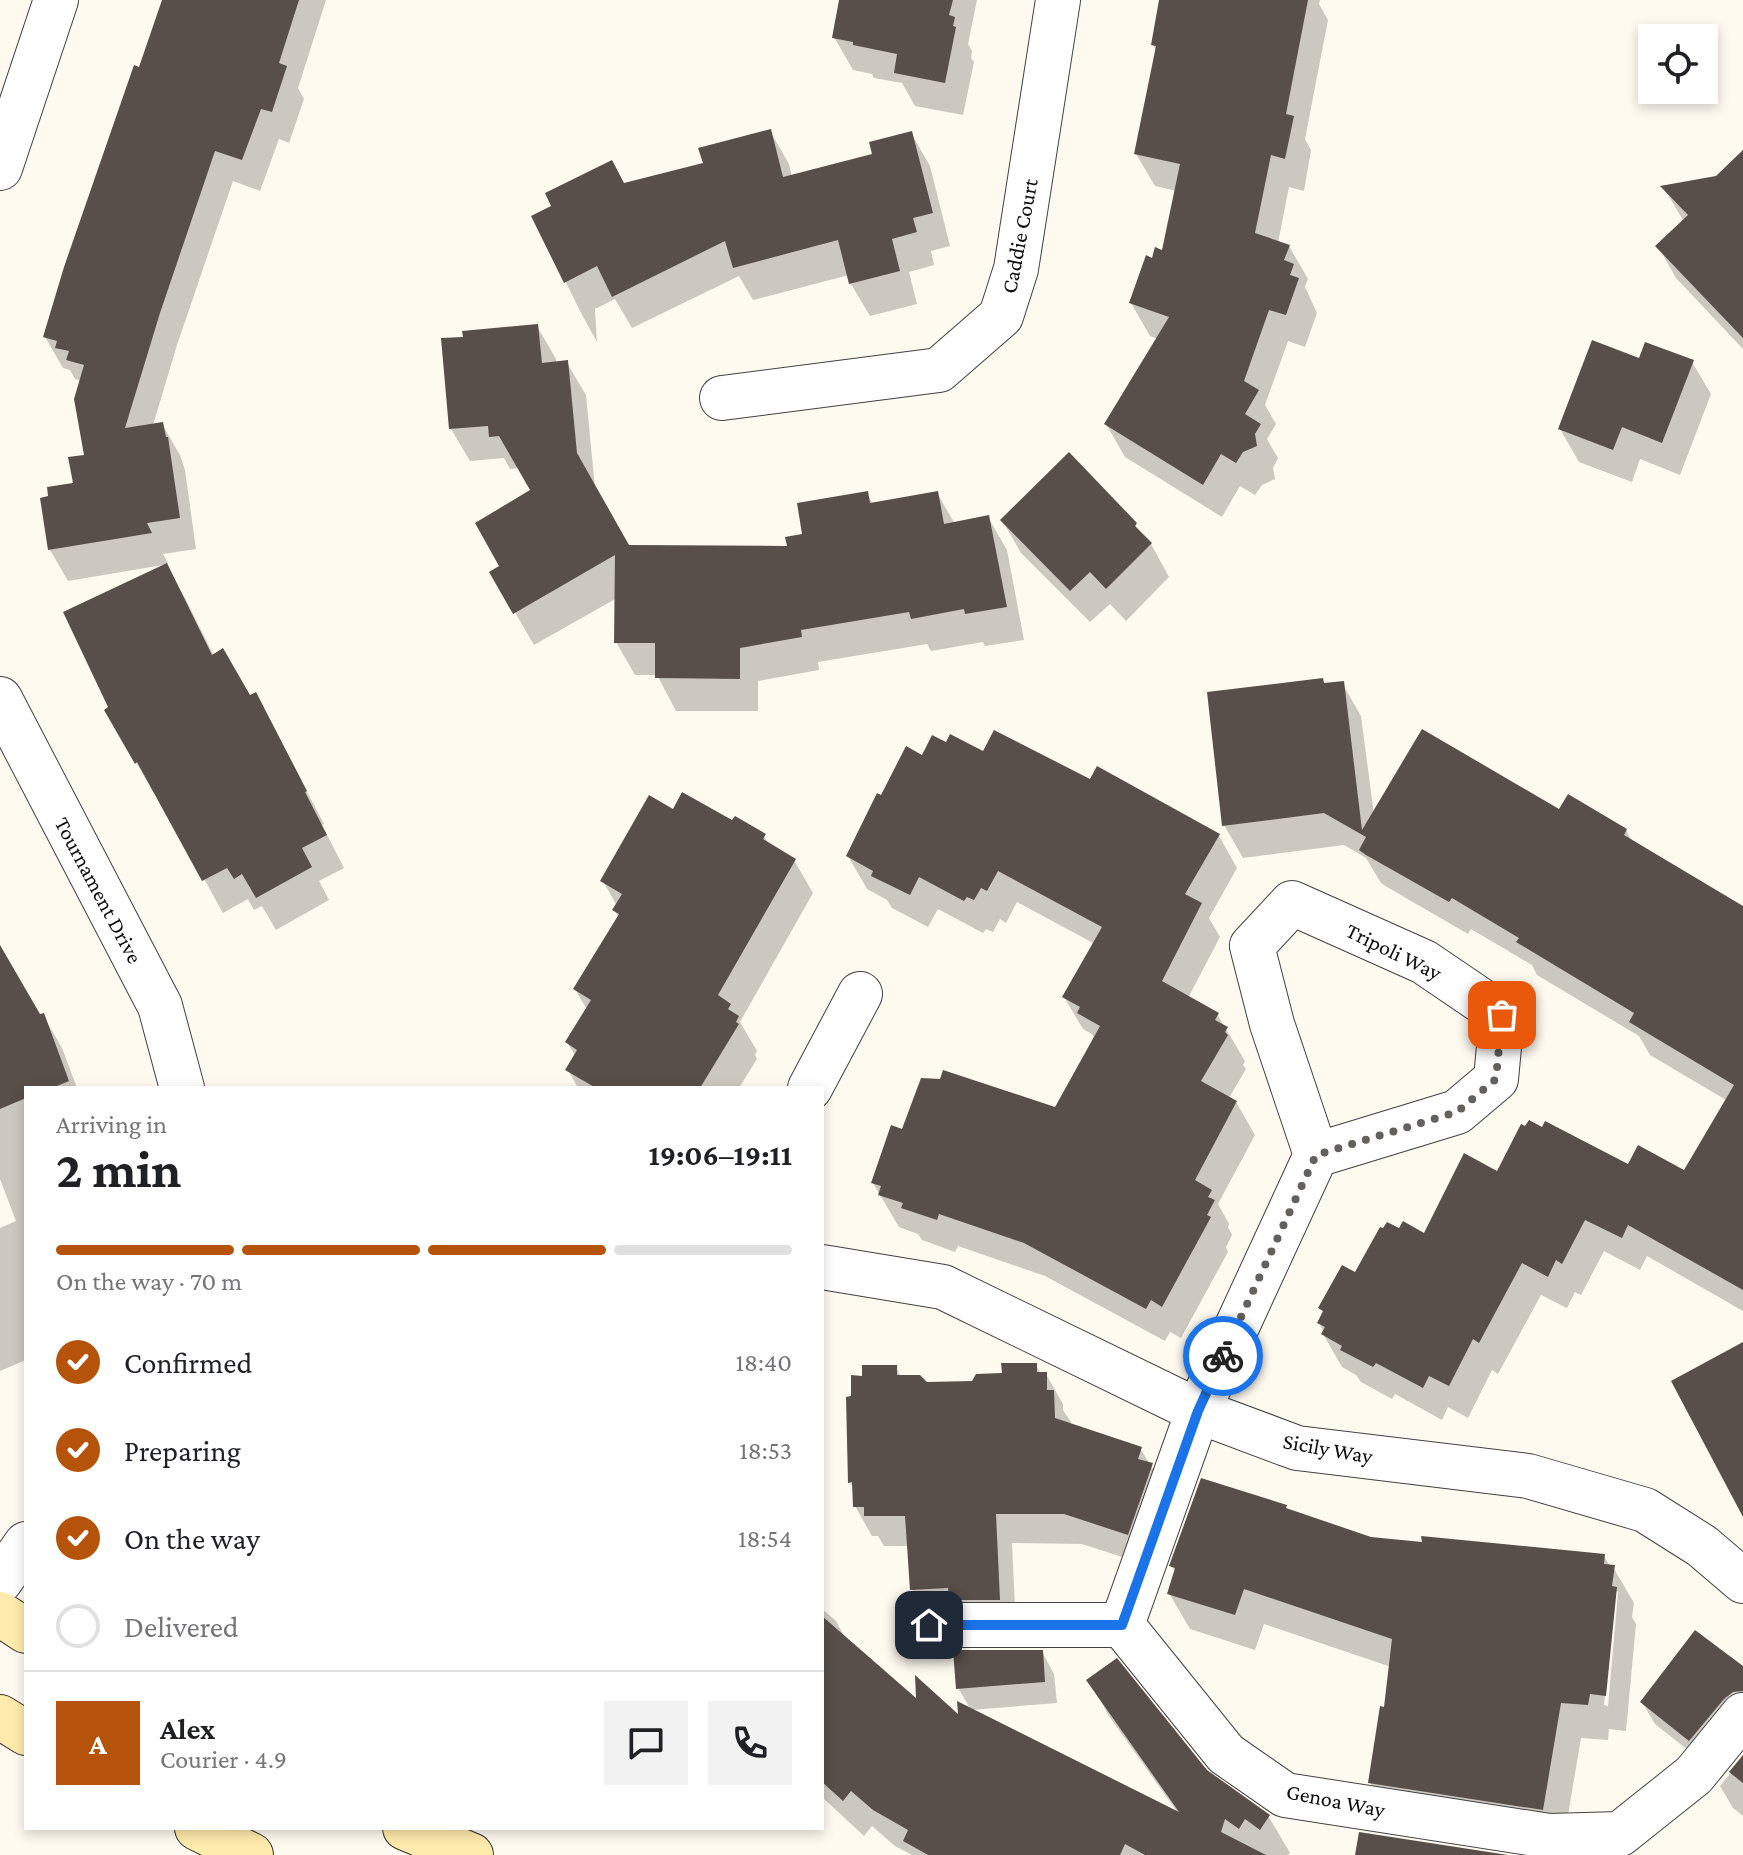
<!DOCTYPE html>
<meta charset="utf-8">
<style>
:root{--surface:#fff;--page:#f2f2f2;--text:#202124;--muted:#757577;--line:#e0e0e0;--accent:#b45309}
body{margin:0;font-family:"Crimson Pro",serif;background:var(--page);color:var(--text);height:100vh;display:flex;flex-direction:column;font-size:30px;white-space:nowrap}
*{box-sizing:border-box;margin:0}
p{font-size:26px;color:var(--muted)}
.icon{flex:none;width:44px;height:44px;fill:none;stroke:currentColor;stroke-width:2;stroke-linecap:round;stroke-linejoin:round}
.map{position:relative;flex:1;overflow:hidden}
.drawer{position:absolute;left:24px;top:1086px;width:800px;height:744px;display:flex;flex-direction:column;background:var(--surface);border-radius:0px;box-shadow:0 4px 12px #0003}
.drawer>*{flex:none}
.controls{position:absolute;left:1638px;top:24px;display:grid;gap:16px}
.controls a{display:grid;place-items:center;width:80px;height:80px;border-radius:0px;background:var(--surface);box-shadow:0 4px 12px #0003;font-size:40px}
.pin{position:absolute;display:grid;place-items:center;width:68px;height:68px;color:#fff;margin:-34px;border-radius:16px;box-shadow:0 4px 12px #0006}
.courier{position:absolute;display:grid;place-items:center;width:80px;height:80px;margin:-40px;border:6px solid #1a73e8;border-radius:50%;background:#fff;color:#222;box-shadow:0 2px 10px #0007}
.overview em{font-style:normal;font-weight:700}
.overview div{display:flex;flex-direction:column-reverse}
.overview{display:flex;align-items:center;justify-content:space-between;height:136px;padding:0 32px}
h1{font-size:52px;font-weight:700;line-height:60px}
.bar{display:grid;grid-template-columns:repeat(4,1fr);gap:12px 8px;align-content:center;height:96px;padding:0 32px}
.bar i{height:10px;border-radius:6px;background:var(--line)}
.bar .on{background:var(--accent)}
.bar p{grid-column:span 4}
.line{display:flex;align-items:center;gap:20px;padding:0 32px;border-top:2px solid var(--line)}
.line div{flex:1}
.round{display:grid;place-items:center;flex:none;width:84px;height:84px;border-radius:0px;background:var(--page)}
ol{padding:0 32px;list-style:none}
li{display:flex;align-items:center;gap:24px;height:88px}
li p{margin-inline-start:auto}
li .icon{padding:8px;border-radius:50%;background:var(--accent);color:#fff;stroke-width:4}
li:last-child{color:var(--muted)}
li i{width:44px;height:44px;border:4px solid var(--line);border-radius:50%}
.map>svg:first-child{display:block}
</style>
<div class="map">
<svg width="1743" height="1855" viewBox="0 0 1743 1855">
<rect width="100%" height="100%" fill="#fffaf0"/>
<!-- shadow -->
<path fill="#0003" fill-rule="evenodd" d="M 164,0 L 326,0 L 298,88 L 304,99 L 289,143 L 279,139 L 260,191 L 233,181 L 177,345 L 153,425 L 162,424 L 180,455 L 185,470 L 196,549 L 163,554 L 168,564 L 166,565 L 185,598 L 214,656 L 250,698 L 256,695 L 324,824 L 322,825 L 344,868 L 319,881 L 329,900 L 276,930 L 262,906 L 254,910 L 248,899 L 223,913 L 157,794 L 155,795 L 106,711 L 111,708 L 163,565 L 68,581 L 50,550 L 42,500 L 75,485 L 86,456 L 80,380 L 75,379 L 70,370 L 63,368 L 45,337 Z
M 841,0 L 977,0 L 968,44 L 972,51 L 971,58 L 974,62 L 963,115 L 915,106 L 902,83 L 874,78 L 872,74 L 853,70 L 834,37 Z
M 1161,0 L 1320,0 L 1319,4 L 1328,20 L 1305,139 L 1311,150 L 1304,191 L 1289,187 L 1278,243 L 1289,246 L 1308,279 L 1305,287 L 1317,313 L 1305,347 L 1288,341 L 1265,405 L 1276,424 L 1267,439 L 1278,458 L 1273,468 L 1275,479 L 1262,485 L 1255,495 L 1240,486 L 1222,517 L 1125,457 L 1106,424 L 1158,339 L 1150,336 L 1131,303 L 1153,260 L 1164,252 L 1177,191 L 1155,186 L 1136,154 L 1157,51 L 1153,45 Z
M 770,131 L 789,164 L 792,177 L 874,155 L 911,133 L 930,166 L 950,246 L 931,251 L 934,265 L 909,272 L 917,304 L 870,316 L 851,284 L 849,275 L 753,300 L 739,276 L 632,328 L 615,299 L 595,309 L 597,342 L 580,311 L 534,217 L 705,165 Z
M 1743,152 L 1743,349 L 1676,278 L 1658,246 L 1684,222 L 1664,188 L 1717,178 Z
M 537,326 L 556,359 L 556,364 L 567,363 L 586,395 L 595,488 L 628,547 L 789,548 L 867,494 L 873,504 L 937,493 L 955,524 L 988,517 L 1007,550 L 1024,640 L 985,646 L 983,642 L 931,651 L 927,644 L 818,662 L 819,670 L 758,681 L 758,711 L 676,711 L 657,675 L 635,675 L 616,642 L 617,598 L 534,645 L 492,573 L 502,567 L 533,491 L 519,468 L 510,469 L 504,458 L 470,461 L 451,429 Z
M 1640,361 L 1692,362 L 1711,394 L 1680,475 L 1640,459 L 1632,482 L 1579,462 L 1560,429 Z
M 1002,520 L 1135,525 L 1141,535 L 1151,544 L 1169,577 L 1126,621 L 1110,604 L 1090,622 L 1021,553 Z
M 1342,683 L 1361,716 L 1374,815 L 1559,812 L 1626,830 L 1633,843 L 1743,908 L 1743,1110 L 1650,1055 L 1639,1036 L 1537,975 L 1532,965 L 1471,929 L 1468,934 L 1387,887 L 1381,883 L 1366,858 L 1344,845 L 1243,858 L 1224,825 L 1325,685 Z
M 947,744 L 1091,781 L 1219,836 L 1237,868 L 1209,918 L 1220,937 L 1188,998 L 1217,1014 L 1245,1061 L 1243,1065 L 1246,1069 L 1229,1098 L 1236,1102 L 1255,1135 L 1218,1204 L 1229,1224 L 1228,1227 L 1232,1235 L 1226,1247 L 1228,1252 L 1181,1338 L 1170,1332 L 1165,1341 L 1045,1276 L 958,1246 L 955,1252 L 922,1240 L 918,1234 L 899,1227 L 873,1183 L 904,1132 L 1056,1110 L 1095,1040 L 1092,1034 L 1083,1029 L 1064,997 L 1095,944 L 1017,902 L 1006,923 L 1000,919 L 993,932 L 986,929 L 983,933 L 938,909 L 928,927 L 892,908 L 887,900 L 867,889 L 848,856 L 882,797 L 923,757 Z
M 673,812 L 733,823 L 764,836 L 770,846 L 794,860 L 813,893 L 740,1022 L 757,1051 L 755,1055 L 757,1059 L 739,1088 L 578,1088 L 568,1070 L 576,1057 L 567,1042 L 587,1010 L 575,989 L 619,918 L 614,910 L 617,906 L 603,881 Z
M 0,948 L 39,1017 L 43,1015 L 62,1048 L 77,1088 L 26,1088 L 26,1360 L 0,1371 L 0,1228 L 16,1221 L 0,1179 Z
M 1743,1135 L 1743,1311 L 1647,1256 L 1640,1270 L 1604,1251 L 1581,1295 L 1575,1292 L 1567,1308 L 1541,1295 L 1498,1374 L 1492,1370 L 1468,1418 L 1448,1407 L 1442,1420 L 1395,1394 L 1392,1399 L 1361,1382 L 1356,1375 L 1342,1367 L 1323,1334 L 1324,1332 L 1319,1323 L 1324,1314 L 1321,1308 L 1400,1231 L 1425,1235 L 1498,1173 L 1628,1167 L 1685,1173 Z
M 1036,1365 L 1041,1374 L 1046,1374 L 1063,1404 L 1063,1410 L 1071,1422 L 1071,1425 L 1140,1448 L 1169,1495 L 1144,1564 L 1082,1544 L 1012,1543 L 1016,1629 L 929,1619 L 912,1589 L 909,1546 L 884,1546 L 878,1536 L 872,1536 L 855,1506 L 854,1490 L 850,1482 L 853,1398 L 864,1378 L 896,1367 L 901,1377 L 926,1384 L 973,1383 Z
M 1286,1507 L 1288,1511 L 1371,1539 L 1604,1556 L 1610,1567 L 1613,1567 L 1634,1603 L 1632,1617 L 1636,1624 L 1626,1731 L 1609,1729 L 1608,1740 L 1581,1738 L 1563,1845 L 1390,1818 L 1370,1782 L 1403,1671 L 1264,1624 L 1255,1650 L 1190,1629 L 1169,1593 L 1176,1573 L 1172,1566 ZM 1615,1589 L 1618,1592 L 1608,1706 L 1604,1705 Z
M 822,1609 L 836,1621 L 847,1641 L 918,1703 L 961,1719 L 1178,1813 L 1109,1716 L 1089,1680 L 1205,1771 L 1269,1817 L 1290,1853 L 1288,1855 L 912,1855 L 895,1846 L 872,1826 L 864,1836 L 822,1797 Z
M 1042,1652 L 1054,1674 L 1057,1703 L 971,1710 L 958,1688 Z
M 1743,1669 L 1743,1716 L 1703,1762 L 1655,1724 L 1642,1702 Z
M 1743,1758 L 1743,1816 L 1733,1808 L 1720,1786 Z"/>
<!-- building -->
<path fill="#584e4a" d="M 162,0 L 299,0 L 279,63 L 287,66 L 272,112 L 261,109 L 242,160 L 215,151 L 160,313 L 125,428 L 163,422 L 166,437 L 168,437 L 180,518 L 147,523 L 152,533 L 48,550 L 40,498 L 48,496 L 47,487 L 73,483 L 68,457 L 84,455 L 74,399 L 84,365 L 66,360 L 69,351 L 55,348 L 57,341 L 43,337 L 64,267 L 134,65 L 139,67 Z
M 839,0 L 953,0 L 949,15 L 955,17 L 953,26 L 956,27 L 945,83 L 894,73 L 897,54 L 853,45 L 853,42 L 832,38 Z
M 1159,0 L 1308,0 L 1286,114 L 1294,116 L 1285,159 L 1271,155 L 1255,233 L 1290,245 L 1284,260 L 1294,264 L 1290,275 L 1299,278 L 1286,315 L 1269,310 L 1244,381 L 1259,390 L 1245,414 L 1261,424 L 1255,434 L 1257,446 L 1243,452 L 1236,463 L 1221,454 L 1203,485 L 1104,424 L 1169,317 L 1129,303 L 1146,255 L 1152,258 L 1155,247 L 1162,250 L 1180,164 L 1134,154 L 1156,46 L 1151,45 Z
M 771,129 L 783,177 L 872,154 L 869,142 L 912,131 L 933,213 L 913,218 L 917,232 L 892,239 L 900,271 L 849,284 L 838,240 L 733,268 L 725,241 L 612,297 L 597,266 L 564,283 L 531,216 L 551,206 L 545,193 L 612,160 L 624,183 L 703,163 L 698,148 Z
M 1743,150 L 1743,338 L 1655,246 L 1688,215 L 1660,186 L 1716,176 Z
M 538,324 L 542,363 L 568,360 L 577,453 L 629,545 L 787,546 L 785,537 L 802,534 L 797,503 L 868,491 L 870,503 L 938,491 L 944,524 L 989,515 L 1007,607 L 965,614 L 964,609 L 911,619 L 909,612 L 801,630 L 802,637 L 740,648 L 740,679 L 655,678 L 655,643 L 614,643 L 615,555 L 513,614 L 489,572 L 499,566 L 475,523 L 530,490 L 499,436 L 489,437 L 488,426 L 449,429 L 441,338 L 463,337 L 462,331 Z
M 1592,340 L 1639,358 L 1645,342 L 1694,360 L 1662,443 L 1622,427 L 1613,450 L 1558,429 Z
M 1069,452 L 1137,523 L 1135,526 L 1152,543 L 1106,589 L 1090,572 L 1070,591 L 1000,520 Z
M 167,563 L 212,655 L 223,648 L 250,695 L 256,692 L 307,791 L 305,792 L 327,835 L 302,848 L 312,867 L 256,898 L 242,874 L 234,879 L 227,868 L 202,881 L 137,762 L 135,764 L 104,710 L 108,707 L 63,612 Z
M 1323,678 L 1324,683 L 1344,681 L 1362,830 L 1422,729 L 1559,809 L 1568,794 L 1627,829 L 1624,835 L 1743,906 L 1743,1290 L 1628,1225 L 1622,1238 L 1585,1220 L 1562,1264 L 1556,1260 L 1548,1277 L 1522,1263 L 1479,1343 L 1473,1339 L 1449,1386 L 1429,1376 L 1423,1388 L 1376,1363 L 1373,1367 L 1340,1350 L 1342,1346 L 1321,1334 L 1325,1327 L 1317,1323 L 1323,1311 L 1318,1308 L 1342,1265 L 1355,1272 L 1380,1227 L 1383,1228 L 1387,1222 L 1399,1228 L 1403,1221 L 1424,1233 L 1464,1153 L 1497,1171 L 1521,1124 L 1525,1126 L 1529,1120 L 1542,1127 L 1545,1121 L 1628,1164 L 1638,1145 L 1684,1170 L 1734,1085 L 1629,1022 L 1634,1013 L 1516,942 L 1519,938 L 1452,898 L 1449,902 L 1366,855 L 1359,850 L 1366,837 L 1324,813 L 1222,826 L 1207,692 Z
M 994,730 L 1090,779 L 1097,766 L 1220,834 L 1185,894 L 1202,903 L 1162,981 L 1219,1013 L 1215,1020 L 1228,1027 L 1225,1032 L 1228,1035 L 1201,1081 L 1237,1101 L 1195,1180 L 1212,1190 L 1208,1197 L 1215,1200 L 1207,1215 L 1211,1217 L 1162,1307 L 1151,1300 L 1146,1309 L 1024,1243 L 939,1214 L 937,1220 L 901,1208 L 903,1203 L 878,1195 L 881,1186 L 871,1183 L 891,1125 L 902,1129 L 921,1078 L 940,1079 L 943,1070 L 1055,1107 L 1100,1026 L 1077,1013 L 1080,1007 L 1062,997 L 1102,927 L 998,871 L 987,891 L 981,888 L 974,900 L 967,897 L 964,901 L 919,877 L 910,895 L 871,876 L 873,871 L 846,856 L 877,793 L 881,795 L 906,746 L 922,755 L 932,735 L 946,742 L 950,734 L 983,751 Z
M 682,792 L 732,820 L 735,816 L 766,834 L 763,839 L 796,859 L 718,995 L 731,1004 L 728,1009 L 739,1016 L 736,1022 L 739,1024 L 700,1088 L 596,1088 L 565,1070 L 577,1050 L 565,1042 L 591,1000 L 573,989 L 619,914 L 612,910 L 622,894 L 600,881 L 649,795 L 673,809 Z
M 0,945 L 40,1014 L 44,1013 L 69,1081 L 52,1088 L 26,1088 L 26,1098 L 0,1109 Z
M 1743,1342 L 1743,1517 L 1671,1381 Z
M 1001,1363 L 1037,1363 L 1037,1372 L 1047,1372 L 1047,1390 L 1054,1390 L 1055,1418 L 1142,1447 L 1138,1459 L 1153,1463 L 1128,1535 L 1064,1514 L 996,1514 L 1000,1600 L 949,1600 L 948,1588 L 910,1590 L 905,1516 L 864,1516 L 864,1507 L 853,1507 L 852,1482 L 848,1483 L 846,1397 L 851,1396 L 851,1375 L 862,1376 L 862,1365 L 897,1365 L 897,1375 L 920,1375 L 927,1382 L 972,1381 L 976,1374 L 1002,1373 Z
M 1201,1478 L 1287,1505 L 1286,1508 L 1371,1537 L 1422,1542 L 1421,1536 L 1605,1554 L 1604,1564 L 1615,1565 L 1612,1586 L 1617,1587 L 1606,1696 L 1590,1694 L 1588,1705 L 1561,1703 L 1543,1810 L 1368,1783 L 1380,1706 L 1384,1707 L 1392,1639 L 1244,1589 L 1235,1615 L 1167,1594 L 1175,1568 L 1169,1566 Z
M 822,1616 L 916,1698 L 915,1675 L 958,1714 L 957,1701 L 1179,1812 L 1086,1680 L 1117,1658 L 1207,1770 L 1270,1815 L 1260,1830 L 1245,1819 L 1239,1829 L 1225,1819 L 1221,1832 L 1266,1855 L 1145,1855 L 1125,1844 L 1120,1855 L 928,1855 L 903,1841 L 908,1830 L 873,1810 L 851,1791 L 843,1801 L 822,1782 Z
M 1695,1630 L 1743,1666 L 1743,1691 L 1733,1692 L 1724,1699 L 1689,1741 L 1640,1702 Z
M 953,1650 L 1043,1650 L 1045,1682 L 956,1689 Z
M 1743,1755 L 1743,1783 L 1729,1772 Z
M 1359,1832 L 1508,1855 L 1355,1855 Z"/>
<g fill="none" stroke-linecap="round" stroke-linejoin="round">
<!-- street casing -->
<g stroke="#414141" stroke-width="46">
<path id="street" d="M 0,168 L 56,0
M 722,398 L 939,370 L 1001,316 L 1016,269 L 1058,0
M 0,699 L 160,1006 L 182,1088
M 810,1088 L 860,994
M 1316,1155 L 1272,1024 L 1252,946 L 1292,903 L 1424,962 L 1502,1015 L 1496,1079 L 1457,1112 L 1316,1155 L 1198,1411 L 1122,1625 L 1226,1754 L 1285,1795 L 1549,1836 L 1620,1834 L 1694,1775 L 1743,1715
M 822,1267 L 943,1287 L 1198,1411 L 1297,1448 L 1528,1476 L 1645,1510 L 1702,1546 L 1743,1581
M 0,1581 L 26,1544
M 929,1625 L 1122,1625"/>
</g>
<!-- secondary casing -->
<g stroke="#303030" stroke-width="46">
<path id="secondary" d="M 0,1614 L 26,1631
M 0,1717 L 26,1733
M 197,1828 L 251,1855
M 405,1828 L 471,1855"/>
</g>
<!-- street -->
<use href="#street" stroke="#fff" stroke-width="44"/>
<!-- secondary -->
<use href="#secondary" stroke="#ffebab" stroke-width="44"/>
</g>
<g fill="none" stroke-linecap="round" stroke-linejoin="round">
<!-- done -->
<path stroke="#62615d" stroke-width="8" stroke-dasharray="0 14.4" d="M 1223,1356 L 1316,1155 L 1457,1112 L 1496,1079 L 1502,1015"/>
<!-- route -->
<path stroke="#1a73e8" stroke-width="10" d="M 929,1625 L 1122,1625 L 1198,1411 L 1223,1356"/>
</g>
<g text-anchor="middle" stroke-width="8" stroke-linejoin="round" paint-order="stroke">
<!-- street labels -->
<g font-size="22" fill="#0e0e0e" stroke="#fff">
<text transform="translate(1019 236) rotate(-79)" y="8">Caddie Court</text>
<text transform="translate(99 890) rotate(62)" y="8">Tournament Drive</text>
<text transform="translate(1394 951) rotate(26)" y="8">Tripoli Way</text>
<text transform="translate(1328 1448) rotate(10)" y="8">Sicily Way</text>
<text transform="translate(1336 1800) rotate(11)" y="8">Genoa Way</text>
</g>
</g>
</svg>
<div class="controls">
<a><svg class="icon" aria-label="locate" viewBox="0 0 24 24"><circle cx="12" cy="12" r="6"/><path d="M12 2v4M12 18v4M2 12h4M18 12h4"/></svg></a>
</div>
<div class="pin" style="left:1502px;top:1015px;background:#ea580c"><svg class="icon" aria-label="bag" viewBox="0 0 24 24"><path d="M5 8h14l-1 12H6zM9 8a3 3 0 0 1 6 0"/></svg></div>
<div class="pin" style="left:929px;top:1625px;background:#1f2937"><svg class="icon" aria-label="home" viewBox="0 0 24 24"><path d="M3 11l9-7 9 7M6 9v11h12V9"/></svg></div>
<div class="courier" style="left:1223px;top:1356px"><svg class="icon" aria-label="bike" viewBox="0 0 24 24"><circle cx="6" cy="16" r="4"/><circle cx="18" cy="16" r="4"/><path d="M6 16l4-8h5l3 8M10 8l3 8H6M13 5h3"/></svg></div>
<section class="drawer">
<div class="overview"><div><h1>2 min</h1><p>Arriving in</p></div><em>19:06–19:11</em></div>
<div class="bar"><i class="on"></i><i class="on"></i><i class="on"></i><i></i><p>On the way · 70 m</p></div>
<ol>
<li><svg class="icon" aria-label="check" viewBox="0 0 24 24"><path d="M5 12l5 5 9-10"/></svg>Confirmed<p>18:40</p></li>
<li><svg class="icon" aria-label="check" viewBox="0 0 24 24"><path d="M5 12l5 5 9-10"/></svg>Preparing<p>18:53</p></li>
<li><svg class="icon" aria-label="check" viewBox="0 0 24 24"><path d="M5 12l5 5 9-10"/></svg>On the way<p>18:54</p></li>
<li><i></i>Delivered</li>
</ol>
<div class="line" style="height:144px"><b class="round" style="background:var(--accent);color:#fff">A</b><div><b>Alex</b><p>Courier · 4.9</p></div><a class="round"><svg class="icon" aria-label="chat" viewBox="0 0 24 24"><path d="M4 5h16v11H9l-5 4z"/></svg></a><a class="round"><svg class="icon" aria-label="phone" viewBox="0 0 24 24"><path d="M5 4h4l2 5-3 2q2 4 5 5l2-3 5 2v4C11 20 4 13 5 4z"/></svg></a></div>
</section>
</div>
